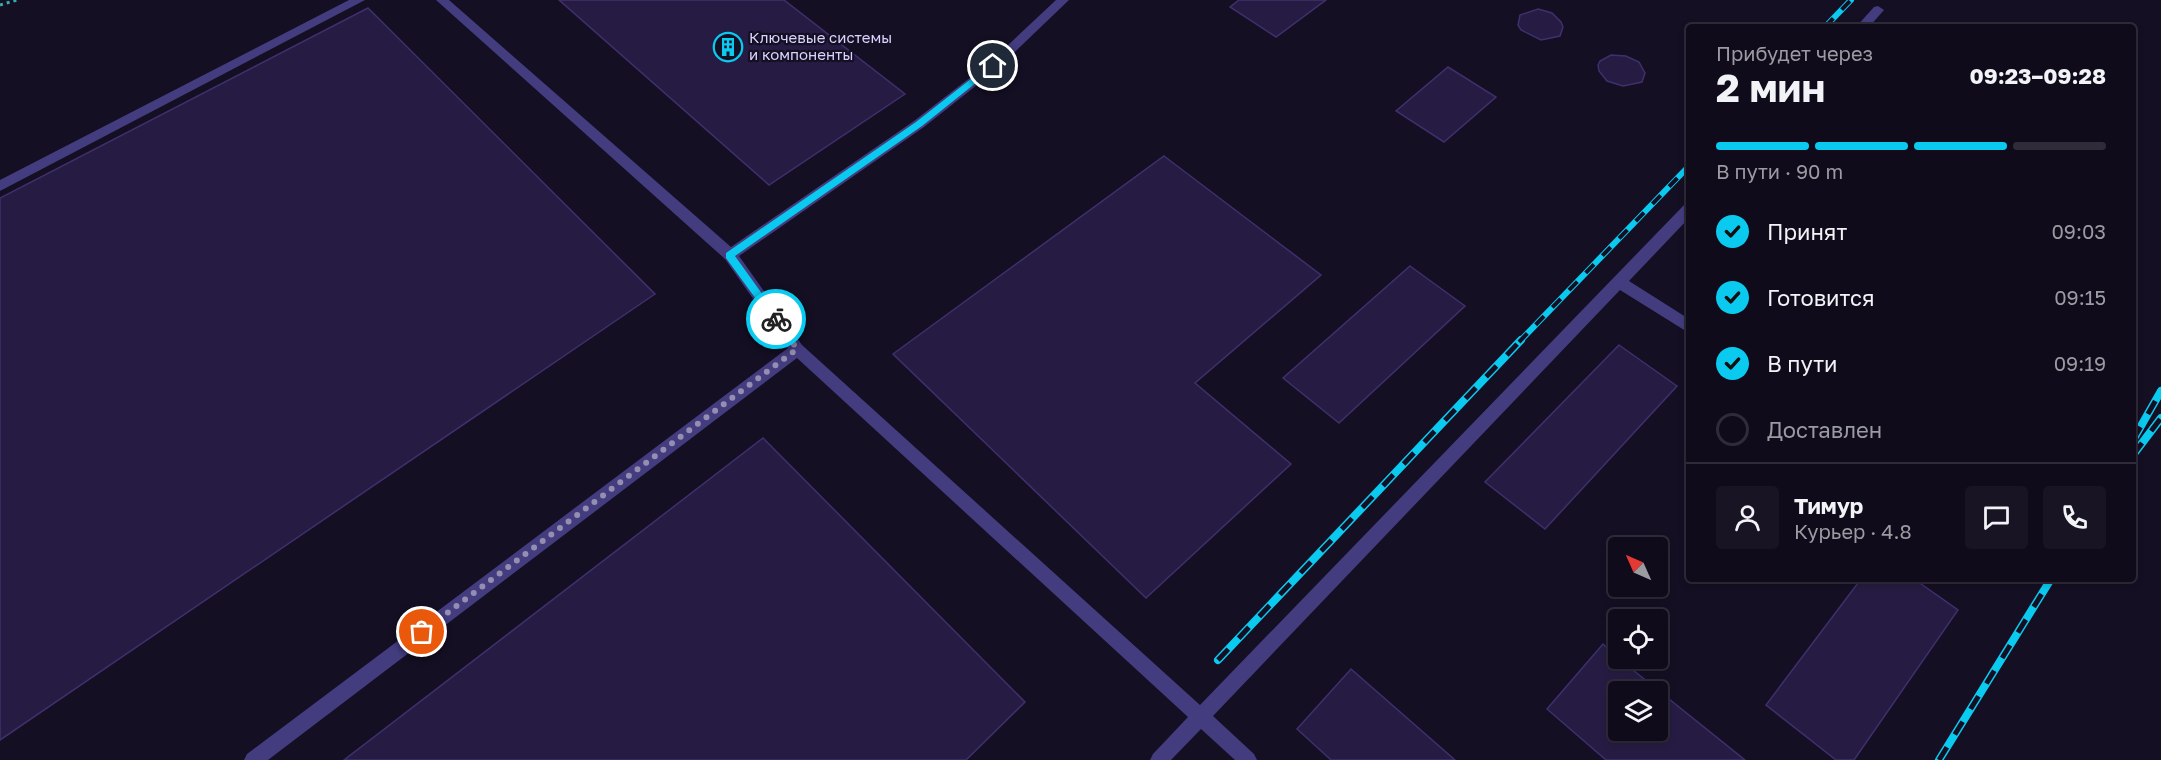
<!DOCTYPE html>
<html lang="ru">
<meta charset="utf-8">
<style>
:root{--surface:#0f0b1a;--page:#181423;--text:#f1f3f6;--muted:#9b9ba2;--line:#2f2b39;--accent:#0bcaf0}
body{margin:0;font-family:"Golos Text",sans-serif;background:var(--page);color:var(--text);height:100vh;display:flex;flex-direction:column;font-size:22px;white-space:nowrap}
*{box-sizing:border-box;margin:0}
p{font-size:20px;color:var(--muted)}
.icon{flex:none;width:33px;height:33px;fill:none;stroke:currentColor;stroke-width:2;stroke-linecap:round;stroke-linejoin:round}
.map{position:relative;flex:1;overflow:hidden}
.details{position:absolute;left:1686px;top:24px;width:450px;height:558px;display:flex;flex-direction:column;background:var(--surface);border-radius:6px;box-shadow:0 3px 9px #0003,0 0 0 2px var(--line)}
.details>*{flex:none}
.needle{width:39px;rotate:315deg}
.tools{position:absolute;left:1608px;top:537px;display:grid;gap:12px}
.tools a{display:grid;place-items:center;width:60px;height:60px;border-radius:6px;background:var(--surface);box-shadow:0 3px 9px #0003,0 0 0 2px var(--line);font-size:30px}
.pin{position:absolute;display:grid;place-items:center;width:51px;height:51px;color:#fff;margin:-26px;border:3px solid #fff;border-radius:50%;box-shadow:0 2px 6px #0007}
.courier{position:absolute;display:grid;place-items:center;width:60px;height:60px;margin:-30px;border:4px solid #0bcaf0;border-radius:50%;background:#fff;color:#222;box-shadow:0 2px 8px #0007}
.overview em{font-style:normal;font-weight:700}
.overview div{display:flex;flex-direction:column-reverse}
.overview{display:flex;align-items:center;justify-content:space-between;height:102px;padding:0 30px}
h1{font-size:39px;font-weight:700;line-height:45px}
.bar{display:grid;grid-template-columns:repeat(4,1fr);gap:9px 6px;align-content:center;height:72px;padding:0 30px}
.bar i{height:8px;border-radius:4px;background:var(--line)}
.bar .on{background:var(--accent)}
.bar p{grid-column:span 4}
.line{display:flex;align-items:center;gap:15px;padding:0 30px;border-top:2px solid var(--line)}
.line div{flex:1}
.round{display:grid;place-items:center;flex:none;width:63px;height:63px;border-radius:6px;background:var(--page)}
ol{padding:0 30px;list-style:none}
li{display:flex;align-items:center;gap:18px;height:66px}
li p{margin-inline-start:auto}
li .icon{padding:6px;border-radius:50%;background:var(--accent);color:#111;stroke-width:4}
li:last-child{color:var(--muted)}
li i{width:33px;height:33px;border:3px solid var(--line);border-radius:50%}
.map>svg:first-child{display:block}
</style>
<div class="map">
<svg width="2161" height="760" viewBox="0 0 2161 760">
<rect width="100%" height="100%" fill="#140f23"/>
<!-- building -->
<path fill="#261c43" stroke="#402f6d" stroke-width="1.5" fill-rule="evenodd" d="M 559,0 L 784,0 L 905,94 L 769,185 Z
M 1239,0 L 1326,0 L 1276,37 L 1230,7 Z
M 368,8 L 655,294 L 0,740 L 0,198 Z
M 1538,9 L 1552,13 L 1561,22 L 1563,27 L 1560,36 L 1541,40 L 1521,30 L 1518,25 L 1520,15 Z
M 1611,55 L 1626,56 L 1639,62 L 1645,73 L 1642,82 L 1623,86 L 1607,81 L 1599,71 L 1598,65 L 1600,61 Z
M 1448,67 L 1496,97 L 1444,142 L 1396,111 Z
M 1164,156 L 1321,275 L 1195,383 L 1291,464 L 1146,598 L 893,354 Z
M 1410,266 L 1465,306 L 1339,423 L 1283,378 Z
M 1619,345 L 1677,386 L 1545,529 L 1485,482 Z
M 763,438 L 1025,702 L 966,760 L 344,760 Z
M 1861,579 L 1914,579 L 1958,610 L 1854,760 L 1836,760 L 1766,705 Z
M 1603,644 L 1618,658 L 1745,760 L 1606,760 L 1547,709 ZM 1618,692 L 1658,692 L 1658,730 L 1618,730 Z
M 1351,669 L 1455,760 L 1331,760 L 1297,729 Z"/>
<g fill="none" stroke-linecap="round" stroke-linejoin="round">
<!-- path -->
<path stroke="#34aeaf" stroke-width="3" stroke-dasharray="3 4" stroke-linecap="butt" d="M 0,5 L 17,0"/>
<!-- minor -->
<path fill="#433c7f" fill-rule="evenodd" d="M 349,0 L 365,0 L 0,191 L 0,180 Z
M 436,0 L 449,0 L 731,247 L 914,121 L 989,63 L 1056,0 L 1069,0 L 997,69 L 924,127 L 739,256 L 802,345 L 1200,705 L 1684,205 L 1689,204 L 1689,218 L 1629,281 L 1689,319 L 1689,333 L 1620,290 L 1213,716 L 1254,754 L 1257,760 L 1235,760 L 1201,729 L 1171,760 L 1150,760 L 1153,754 L 1188,717 L 797,358 L 268,760 L 244,760 L 247,754 L 788,348 L 725,259 Z
M 1878,6 L 1884,10 L 1869,27 L 1856,27 L 1874,7 Z"/>
<!-- rail-far1 casing -->
<g stroke="#0bcaf0" stroke-width="6">
<path id="rail-far1" d="M 1825,27 L 1851,0
M 1519,342 L 1689,166"/>
</g>
<!-- rail casing -->
<g stroke="#0bcaf0" stroke-width="8">
<path id="rail" d="M 2133,440 L 2161,391
M 2133,455 L 2161,418
M 1218,660 L 1521,340
M 1939,760 L 2051,579"/>
</g>
<!-- rail-far1 -->
<use href="#rail-far1" stroke="#140f23" stroke-width="4" stroke-dasharray="12" stroke-linecap="butt"/>
<!-- rail -->
<use href="#rail" stroke="#140f23" stroke-width="5" stroke-dasharray="15" stroke-linecap="butt"/>
</g>
<!-- route -->
<path fill="#0bcaf0" d="M 990,64 L 997,66 L 922,126 L 735,256 L 780,319 L 776,323 L 772,321 L 726,258 L 726,253 L 916,122 Z"/>
<g fill="none" stroke-linecap="round" stroke-linejoin="round">
<!-- done -->
<path stroke="#958eb1" stroke-width="6" stroke-dasharray="0 10.8" d="M 422,632 L 797,349 L 776,319"/>
</g>
<!-- icons -->
<defs>
<g id="building-ring" transform="scale(1.5)"><circle r="9.5" fill="#140f23" stroke="#0bcaf0" stroke-width="1.5"/><path d="M-4-6H4V6H1V3H-1V6H-4ZM-2.5-4.3h1.7v1.8h-1.7ZM.8-4.3h1.7v1.8H.8ZM-2.5-1h1.7V.8h-1.7ZM.8-1h1.7V.8H.8Z" fill="#0bcaf0"/></g>
</defs>
<g fill-rule="evenodd">
<use href="#building-ring" x="728" y="47"/>
</g>
<g text-anchor="middle" stroke-width="4.5" stroke-linejoin="round" paint-order="stroke">
<!-- poi labels -->
<g font-size="15" fill="#dad3fd" stroke="#140f23" text-anchor="start">
<text x="749" y="43">Ключевые системы<tspan x="749" dy="17">и компоненты</tspan></text>
</g>
</g>
</svg>
<div class="tools">
<a><svg class="needle" viewBox="-14 -14 28 28"><path d="M0-13l5 13h-10z" fill="#e53935"/><path d="M0 13l5-13h-10z" fill="#9b9ba2"/></svg></a>
<a><svg class="icon" aria-label="locate" viewBox="0 0 24 24"><circle cx="12" cy="12" r="6"/><path d="M12 2v4M12 18v4M2 12h4M18 12h4"/></svg></a>
<a><svg class="icon" aria-label="layers" viewBox="0 0 24 24"><path d="M12 4l9 5-9 5-9-5zM3 14l9 5 9-5"/></svg></a>
</div>
<div class="pin" style="left:422px;top:632px;background:#ea580c"><svg class="icon" aria-label="bag" viewBox="0 0 24 24"><path d="M5 8h14l-1 12H6zM9 8a3 3 0 0 1 6 0"/></svg></div>
<div class="pin" style="left:993px;top:66px;background:#1f2937"><svg class="icon" aria-label="home" viewBox="0 0 24 24"><path d="M3 11l9-7 9 7M6 9v11h12V9"/></svg></div>
<div class="courier" style="left:776px;top:319px"><svg class="icon" aria-label="bike" viewBox="0 0 24 24"><circle cx="6" cy="16" r="4"/><circle cx="18" cy="16" r="4"/><path d="M6 16l4-8h5l3 8M10 8l3 8H6M13 5h3"/></svg></div>
<section class="details">
<div class="overview"><div><h1>2 мин</h1><p>Прибудет через</p></div><em>09:23–09:28</em></div>
<div class="bar"><i class="on"></i><i class="on"></i><i class="on"></i><i></i><p>В пути · 90 m</p></div>
<ol>
<li><svg class="icon" aria-label="check" viewBox="0 0 24 24"><path d="M5 12l5 5 9-10"/></svg>Принят<p>09:03</p></li>
<li><svg class="icon" aria-label="check" viewBox="0 0 24 24"><path d="M5 12l5 5 9-10"/></svg>Готовится<p>09:15</p></li>
<li><svg class="icon" aria-label="check" viewBox="0 0 24 24"><path d="M5 12l5 5 9-10"/></svg>В пути<p>09:19</p></li>
<li><i></i>Доставлен</li>
</ol>
<div class="line" style="height:108px"><a class="round"><svg class="icon" aria-label="person" viewBox="0 0 24 24"><circle cx="12" cy="8" r="4"/><path d="M4 21q1-7 8-7t8 7"/></svg></a><div><b>Тимур</b><p>Курьер · 4.8</p></div><a class="round"><svg class="icon" aria-label="chat" viewBox="0 0 24 24"><path d="M4 5h16v11H9l-5 4z"/></svg></a><a class="round"><svg class="icon" aria-label="phone" viewBox="0 0 24 24"><path d="M5 4h4l2 5-3 2q2 4 5 5l2-3 5 2v4C11 20 4 13 5 4z"/></svg></a></div>
</section>
</div>
